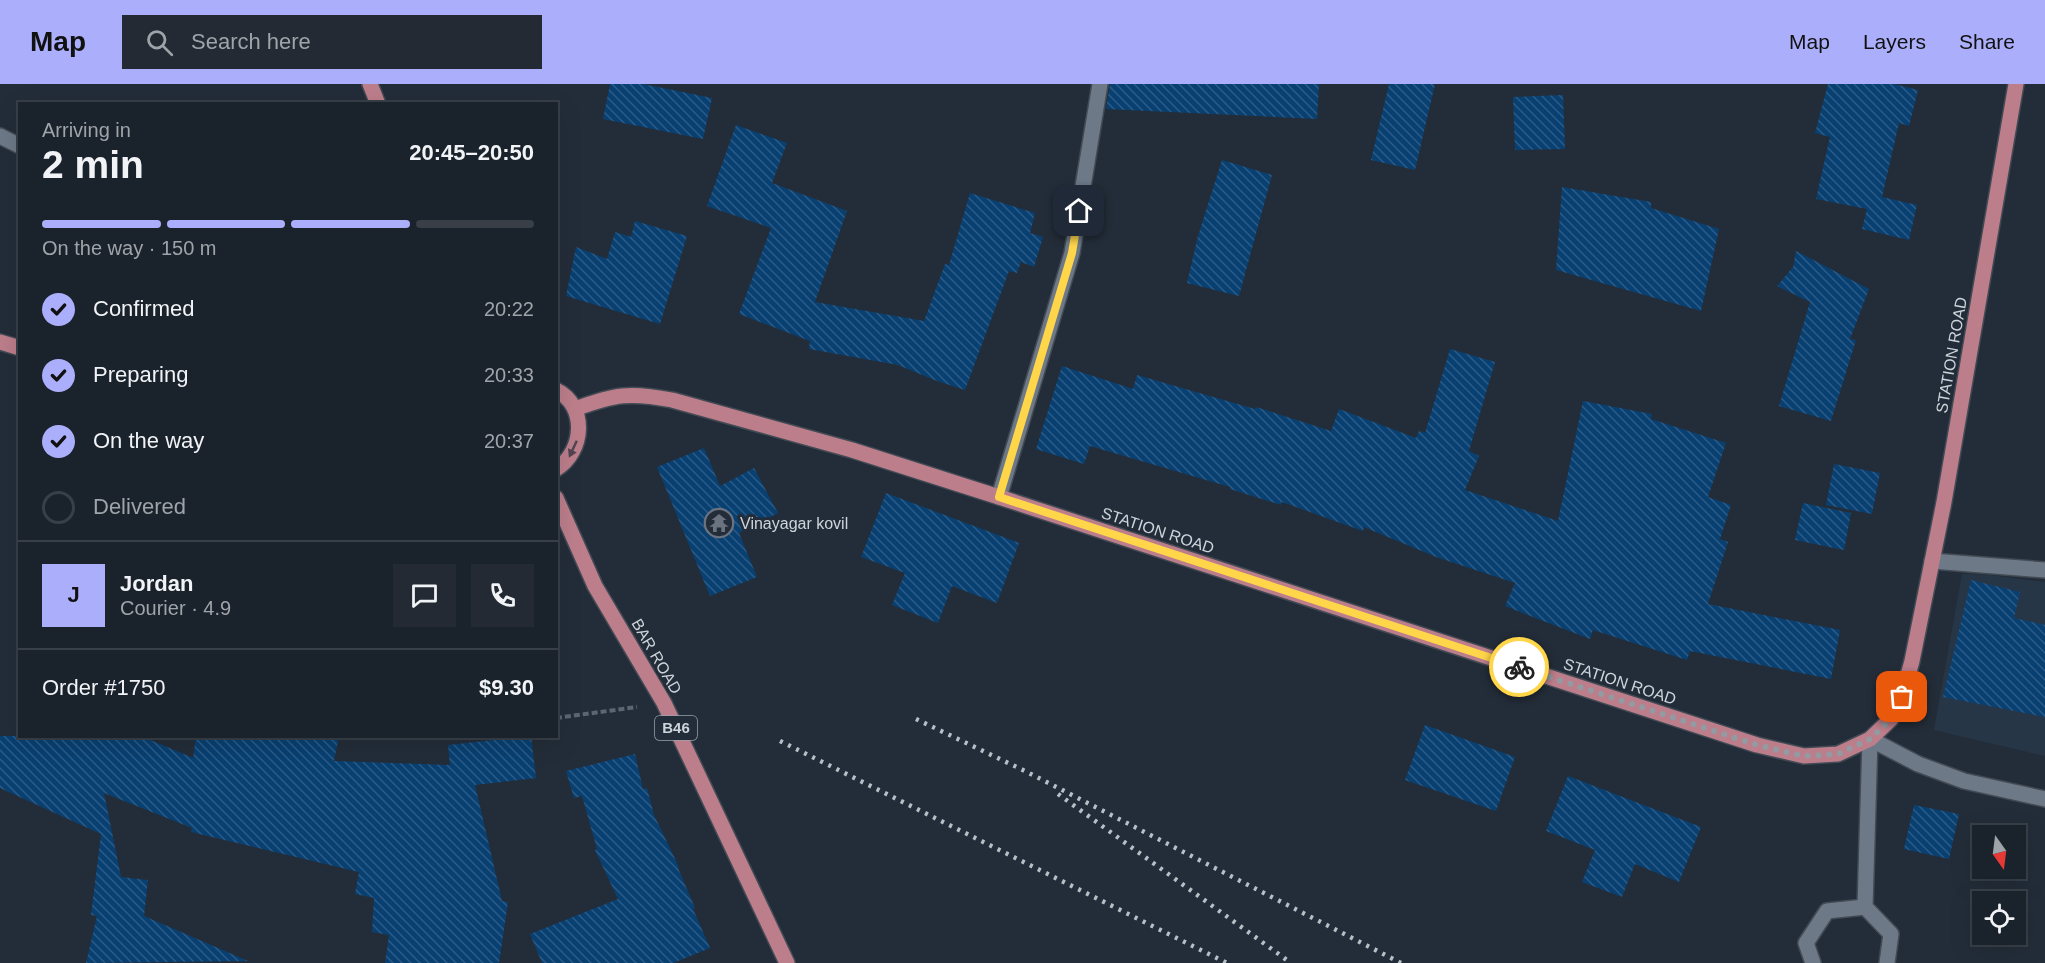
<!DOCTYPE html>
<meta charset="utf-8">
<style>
:root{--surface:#1a222b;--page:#232a33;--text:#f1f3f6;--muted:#9fa4a9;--line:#383f47;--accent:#abaffb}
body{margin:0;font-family:Arial,sans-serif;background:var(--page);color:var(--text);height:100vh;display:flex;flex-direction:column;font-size:22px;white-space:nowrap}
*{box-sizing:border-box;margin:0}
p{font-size:20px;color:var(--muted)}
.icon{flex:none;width:33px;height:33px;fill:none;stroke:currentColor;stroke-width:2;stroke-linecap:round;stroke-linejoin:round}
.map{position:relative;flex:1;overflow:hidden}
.drawer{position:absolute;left:18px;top:18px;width:540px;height:636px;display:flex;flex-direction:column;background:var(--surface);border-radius:0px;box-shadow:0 6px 24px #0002,0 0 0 2px var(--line)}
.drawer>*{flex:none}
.needle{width:39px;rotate:166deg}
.buttons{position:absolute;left:1972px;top:741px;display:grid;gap:12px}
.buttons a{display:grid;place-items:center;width:54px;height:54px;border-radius:0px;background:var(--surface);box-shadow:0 6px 24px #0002,0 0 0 2px var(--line);font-size:30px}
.pin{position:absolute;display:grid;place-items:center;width:51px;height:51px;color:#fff;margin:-26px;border-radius:12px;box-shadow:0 3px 9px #0006}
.courier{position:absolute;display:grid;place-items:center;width:60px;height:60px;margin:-30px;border:4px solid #ffd54a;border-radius:50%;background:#fff;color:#222;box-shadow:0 2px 8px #0007}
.overview em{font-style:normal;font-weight:700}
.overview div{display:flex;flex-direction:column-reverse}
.overview{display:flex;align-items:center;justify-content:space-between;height:102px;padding:0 24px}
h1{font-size:39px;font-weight:700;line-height:45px}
.bar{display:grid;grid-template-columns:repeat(4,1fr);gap:9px 6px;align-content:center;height:72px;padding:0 24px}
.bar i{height:8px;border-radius:4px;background:var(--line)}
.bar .on{background:var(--accent)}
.bar p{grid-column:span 4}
.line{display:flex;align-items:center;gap:15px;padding:0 24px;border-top:2px solid var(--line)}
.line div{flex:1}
.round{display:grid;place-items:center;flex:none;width:63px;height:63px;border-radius:0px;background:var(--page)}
ol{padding:0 24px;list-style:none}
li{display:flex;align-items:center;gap:18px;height:66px}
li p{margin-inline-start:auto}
li .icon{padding:6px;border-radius:50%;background:var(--accent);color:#111;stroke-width:4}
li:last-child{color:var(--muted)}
li i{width:33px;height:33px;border:3px solid var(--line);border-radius:50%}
header{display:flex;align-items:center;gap:36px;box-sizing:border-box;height:84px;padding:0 30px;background:var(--accent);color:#111}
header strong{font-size:28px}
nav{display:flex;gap:33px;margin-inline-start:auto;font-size:21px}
.search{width:420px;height:54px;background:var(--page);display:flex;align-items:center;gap:15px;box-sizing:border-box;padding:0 21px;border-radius:0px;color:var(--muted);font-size:22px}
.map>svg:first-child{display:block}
</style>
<header>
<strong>Map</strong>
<div class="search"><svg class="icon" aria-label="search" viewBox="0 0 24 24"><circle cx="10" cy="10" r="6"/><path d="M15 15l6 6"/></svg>Search here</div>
<nav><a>Map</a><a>Layers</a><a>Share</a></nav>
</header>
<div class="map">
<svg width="2045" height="879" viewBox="0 0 2045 879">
<defs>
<pattern id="building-back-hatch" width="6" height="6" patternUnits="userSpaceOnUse" patternTransform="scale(1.5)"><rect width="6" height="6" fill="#084072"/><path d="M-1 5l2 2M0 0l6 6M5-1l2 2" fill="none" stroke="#2b5b86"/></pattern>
</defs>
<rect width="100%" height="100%" fill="#232d39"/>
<!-- built -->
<path fill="#273647" d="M 1962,490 L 1989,491 L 2045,498 L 2045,672 L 1934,646 Z"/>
<!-- building -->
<path fill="url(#building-back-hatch)" d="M 610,0 L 643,0 L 712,14 L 703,55 L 603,35 Z
M 1110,0 L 1319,0 L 1317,35 L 1106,25 Z
M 1389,0 L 1435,0 L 1415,86 L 1371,76 Z
M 1828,0 L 1894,0 L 1918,6 L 1909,42 L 1899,39 L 1882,113 L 1917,121 L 1909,156 L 1862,145 L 1867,125 L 1816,115 L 1830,53 L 1815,49 Z
M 1563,11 L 1565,65 L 1515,66 L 1513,13 Z
M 736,41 L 787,59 L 772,99 L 847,127 L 815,218 L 924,237 L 945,180 L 949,181 L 970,109 L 1035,129 L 1030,149 L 1043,153 L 1034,183 L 1021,178 L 1017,189 L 1009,187 L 965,306 L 937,297 L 898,281 L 809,265 L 810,257 L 739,230 L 771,144 L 707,122 Z
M 1222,76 L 1272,91 L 1239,212 L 1187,199 L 1198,152 Z
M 1562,103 L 1651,118 L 1651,124 L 1719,145 L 1701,227 L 1556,186 Z
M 635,137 L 687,152 L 660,240 L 566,212 L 576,163 L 607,175 L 615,148 L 631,153 Z
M 1796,167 L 1869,205 L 1850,255 L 1856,256 L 1831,337 L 1779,322 L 1810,218 L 1777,202 L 1793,183 Z
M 1450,265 L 1495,278 L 1469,367 L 1479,372 L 1465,406 L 1558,437 L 1583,317 L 1652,330 L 1651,335 L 1726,359 L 1708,413 L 1731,421 L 1720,455 L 1728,458 L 1708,520 L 1840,546 L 1831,595 L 1690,567 L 1687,576 L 1593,546 L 1590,555 L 1505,522 L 1515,499 L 1436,473 L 1364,443 L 1363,447 L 1282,418 L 1281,421 L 1230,405 L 1230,403 L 1090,362 L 1084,380 L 1036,365 L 1062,282 L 1133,305 L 1137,291 L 1255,325 L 1256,323 L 1331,347 L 1339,325 L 1416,354 L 1419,347 L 1425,349 Z
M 704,364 L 720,402 L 754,384 L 778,429 L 739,449 L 757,493 L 710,512 L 657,383 Z
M 1834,380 L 1880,389 L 1872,430 L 1826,421 Z
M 886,409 L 1019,459 L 997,519 L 952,502 L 938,539 L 892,521 L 905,489 L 861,473 Z
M 1803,419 L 1851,429 L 1844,466 L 1795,456 Z
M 1971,496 L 2020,508 L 2014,534 L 2045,541 L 2045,633 L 1943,613 Z
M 1425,641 L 1515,673 L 1496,727 L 1405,696 Z
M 0,652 L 141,652 L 193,674 L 196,652 L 339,652 L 334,677 L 450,681 L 448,661 L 531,652 L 536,694 L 475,701 L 502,817 L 508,818 L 499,879 L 385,879 L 389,851 L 372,848 L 374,814 L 355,810 L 359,788 L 191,748 L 192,744 L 104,709 L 121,793 L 148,796 L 144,832 L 248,877 L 86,879 L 97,832 L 91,831 L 101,750 L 0,704 Z
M 635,670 L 643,705 L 647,704 L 654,731 L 679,783 L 678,784 L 695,824 L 693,825 L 710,864 L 673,879 L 542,879 L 530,850 L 618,815 L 595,766 L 597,765 L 582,712 L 574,714 L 566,687 Z
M 1568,692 L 1701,743 L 1679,798 L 1635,780 L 1622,813 L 1582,798 L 1595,766 L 1546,747 Z
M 1914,721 L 1959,730 L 1949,775 L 1904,765 Z"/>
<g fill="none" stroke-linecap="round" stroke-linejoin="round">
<!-- lane casing -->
<g stroke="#424a54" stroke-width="18">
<path id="lane" d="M 1865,823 L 1870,655
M 1813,879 L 1806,859 L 1827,827 L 1865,823 L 1891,850 L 1887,879"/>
</g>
<!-- street casing -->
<g stroke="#424a54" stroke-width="18">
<path id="street" d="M 0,52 L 20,62
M 999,413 L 1072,169 L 1100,0
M 1932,477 L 2045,486
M 1870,655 L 1918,680 L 1964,697 L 2045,715"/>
</g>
<!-- primary casing -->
<g stroke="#424a54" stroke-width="18">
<path id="primary" d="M 370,0 L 378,20
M 0,258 L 20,264
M 556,306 C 588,322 584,368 556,385
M 575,325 C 615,310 630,308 672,316 L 852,366 L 999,413 L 1757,661 L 1804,672 L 1838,670 L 1870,655 L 1891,635 L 1902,613 L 1912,577 L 1944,418 L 2016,0
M 556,414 L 595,502 L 664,619 L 787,879"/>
</g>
<!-- path -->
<path stroke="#5d6670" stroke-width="4" stroke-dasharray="6 3" stroke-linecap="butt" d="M 556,634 L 637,623
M 379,654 L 394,652"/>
<!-- lane -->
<use href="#lane" stroke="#6d7987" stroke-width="15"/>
<!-- street -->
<use href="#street" stroke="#6d7987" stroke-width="15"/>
<!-- primary -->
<use href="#primary" stroke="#bc7e8b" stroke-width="15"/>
<!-- rail -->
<path stroke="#b8bfc7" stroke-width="4.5" stroke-dasharray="3 6" stroke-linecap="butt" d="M 916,635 L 1025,687 L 1401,879
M 780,657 L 1227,879
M 1058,710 L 1291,879"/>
</g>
<!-- one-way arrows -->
<defs><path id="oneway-solid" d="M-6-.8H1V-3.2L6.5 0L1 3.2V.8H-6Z" transform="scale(1.5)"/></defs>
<use fill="#514552" href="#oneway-solid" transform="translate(573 365) rotate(115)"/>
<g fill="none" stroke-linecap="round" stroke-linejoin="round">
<!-- done -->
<path stroke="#929aa2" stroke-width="6" stroke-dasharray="0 10.8" d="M 1519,583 L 1757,661 L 1804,672 L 1838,670 L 1870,655 L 1891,635 L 1902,613"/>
<!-- route -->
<path stroke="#ffd54a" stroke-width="8" d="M 1079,127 L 1072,169 L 999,413 L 1519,583"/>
</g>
<!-- icons -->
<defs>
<g id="temple-ring" transform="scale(1.5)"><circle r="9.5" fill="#232d39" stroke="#6b7280" stroke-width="1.5"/><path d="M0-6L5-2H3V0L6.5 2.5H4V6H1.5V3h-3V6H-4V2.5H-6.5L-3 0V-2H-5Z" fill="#6b7280"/></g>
</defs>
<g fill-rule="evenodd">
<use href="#temple-ring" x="719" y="439"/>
</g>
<g text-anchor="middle" stroke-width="6" stroke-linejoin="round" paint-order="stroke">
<!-- shield labels -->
<rect fill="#232d39" stroke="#9aa2aa" stroke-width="1.5" x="655" y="632" width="42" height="24" rx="4.5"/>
<g font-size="15" font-weight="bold" fill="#cdd4db">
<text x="676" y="649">B46</text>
</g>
<!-- street labels -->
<g font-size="16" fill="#cdd4db" stroke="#232d39">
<text transform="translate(1951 271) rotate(-80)" y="6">STATION ROAD</text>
<text transform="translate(1158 446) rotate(18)" y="6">STATION ROAD</text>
<text transform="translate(657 572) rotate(60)" y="6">BAR ROAD</text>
<text transform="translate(1620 597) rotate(18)" y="6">STATION ROAD</text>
</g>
<!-- poi labels -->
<g font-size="16" fill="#cdd4db" stroke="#232d39" text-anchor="start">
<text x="740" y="445">Vinayagar kovil</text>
</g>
</g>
</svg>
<div class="buttons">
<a><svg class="needle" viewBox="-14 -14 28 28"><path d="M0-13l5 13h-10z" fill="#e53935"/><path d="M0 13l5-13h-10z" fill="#9fa4a9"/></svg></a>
<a><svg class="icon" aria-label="locate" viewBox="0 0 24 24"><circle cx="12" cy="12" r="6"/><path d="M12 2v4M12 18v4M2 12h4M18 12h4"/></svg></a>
</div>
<div class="pin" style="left:1902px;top:613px;background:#ea580c"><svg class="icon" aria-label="bag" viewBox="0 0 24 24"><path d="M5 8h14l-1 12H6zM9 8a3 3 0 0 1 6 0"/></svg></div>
<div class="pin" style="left:1079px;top:127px;background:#1f2937"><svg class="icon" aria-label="home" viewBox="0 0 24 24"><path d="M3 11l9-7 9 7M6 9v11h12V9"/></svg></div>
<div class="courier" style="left:1519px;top:583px"><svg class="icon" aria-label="bike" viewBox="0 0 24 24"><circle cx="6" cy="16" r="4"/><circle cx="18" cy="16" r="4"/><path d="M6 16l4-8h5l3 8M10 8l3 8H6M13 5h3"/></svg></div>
<section class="drawer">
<div class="overview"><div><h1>2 min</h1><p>Arriving in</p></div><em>20:45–20:50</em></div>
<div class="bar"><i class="on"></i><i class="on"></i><i class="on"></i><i></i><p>On the way · 150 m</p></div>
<ol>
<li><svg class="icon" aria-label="check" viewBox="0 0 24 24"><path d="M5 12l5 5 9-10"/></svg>Confirmed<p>20:22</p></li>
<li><svg class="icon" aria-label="check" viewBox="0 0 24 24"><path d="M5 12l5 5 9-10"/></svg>Preparing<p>20:33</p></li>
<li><svg class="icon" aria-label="check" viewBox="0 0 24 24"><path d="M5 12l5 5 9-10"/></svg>On the way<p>20:37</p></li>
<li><i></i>Delivered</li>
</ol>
<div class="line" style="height:108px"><b class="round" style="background:var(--accent);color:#111">J</b><div><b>Jordan</b><p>Courier · 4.9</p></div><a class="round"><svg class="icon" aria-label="chat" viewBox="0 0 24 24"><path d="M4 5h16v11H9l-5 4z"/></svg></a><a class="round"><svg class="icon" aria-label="phone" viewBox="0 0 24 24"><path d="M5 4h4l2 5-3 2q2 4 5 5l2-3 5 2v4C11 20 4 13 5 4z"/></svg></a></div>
<div class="line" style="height:78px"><div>Order #1750</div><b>$9.30</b></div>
</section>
</div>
